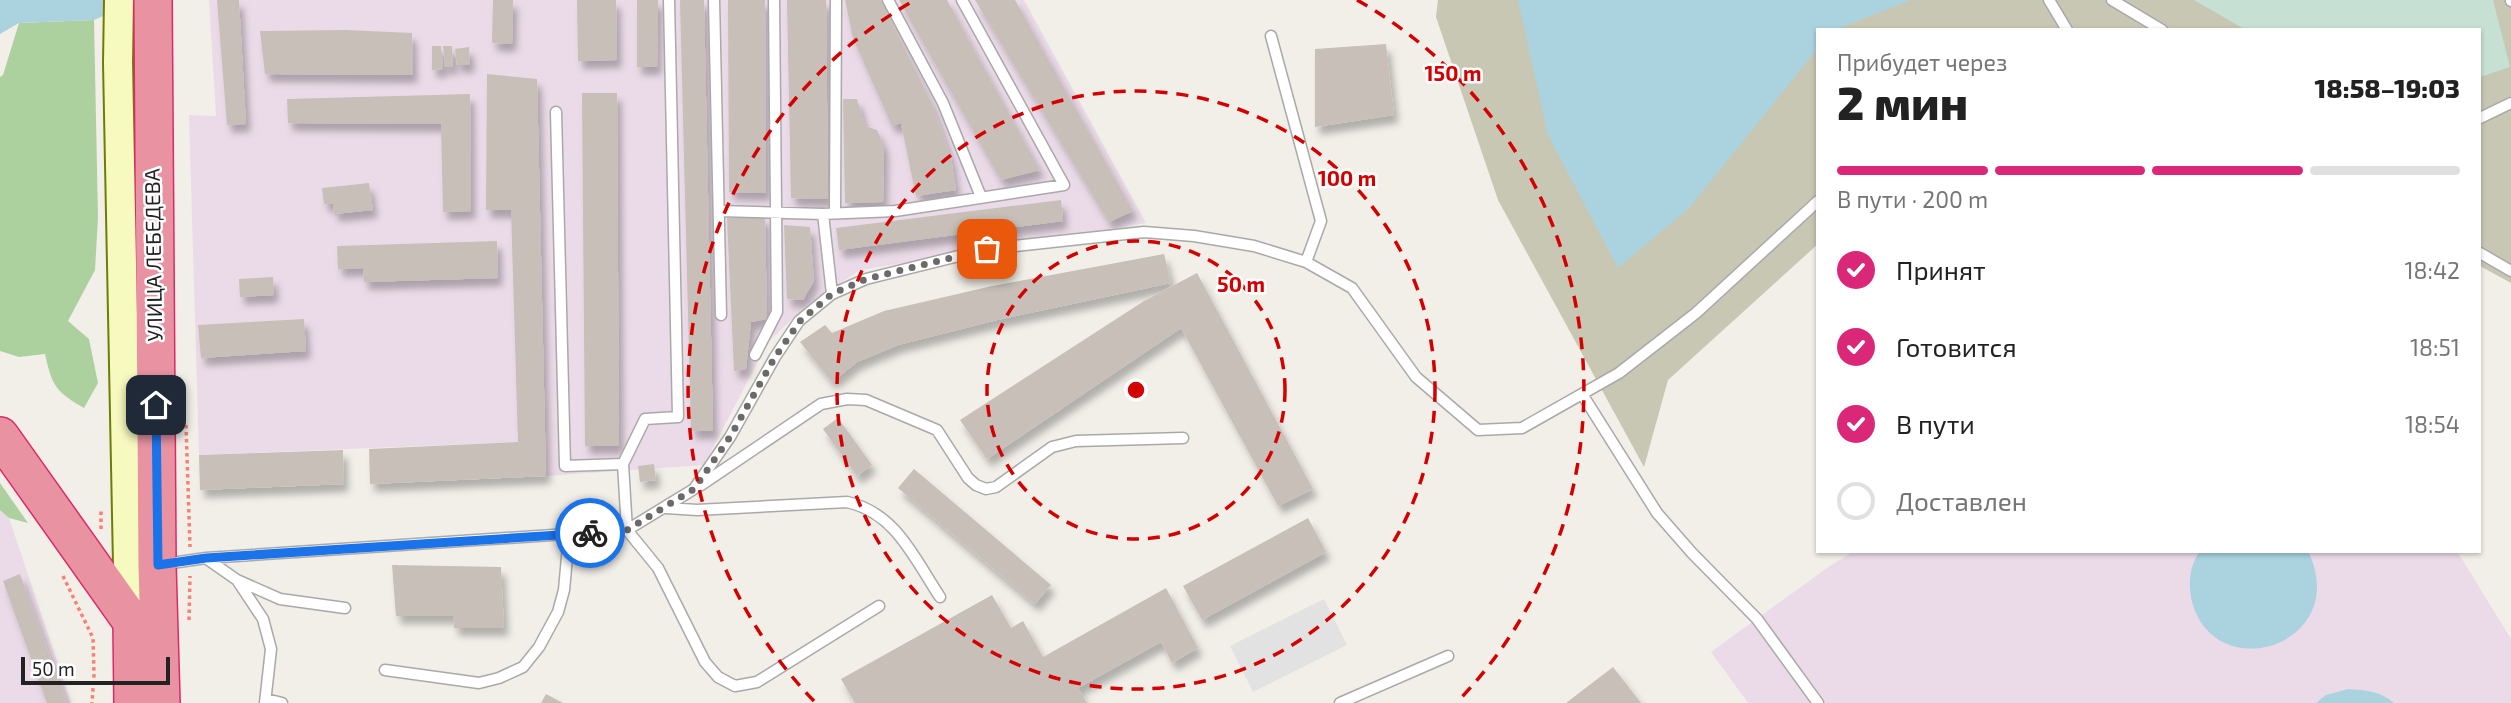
<!DOCTYPE html>
<html lang="ru">
<meta charset="utf-8">
<style>
:root{--surface:#fff;--page:#f2f2f2;--text:#222;--muted:#767676;--line:#e0e0e0;--accent:#db2777}
body{margin:0;font-family:"Exo 2",sans-serif;background:var(--page);color:var(--text);height:100vh;display:flex;flex-direction:column;font-size:26px;white-space:nowrap}
*{box-sizing:border-box;margin:0}
p{font-size:23px;color:var(--muted)}
.icon{flex:none;width:38px;height:38px;fill:none;stroke:currentColor;stroke-width:2;stroke-linecap:round;stroke-linejoin:round}
.map{position:relative;flex:1;overflow:hidden}
.details{position:absolute;left:1816px;top:28px;width:665px;height:525px;display:flex;flex-direction:column;background:var(--surface);border-radius:0px;box-shadow:0 2px 5px #0004}
.details>*{flex:none}
.scale{position:absolute;left:21px;bottom:18px;width:149px;box-sizing:border-box;padding-left:7px;border:4px solid #222;border-top:0;font-size:19px;line-height:24px;white-space:nowrap;color:#222;-webkit-text-stroke:5px #fff;paint-order:stroke}
.pin{position:absolute;display:grid;place-items:center;width:60px;height:60px;color:#fff;margin:-30px;border-radius:14px;box-shadow:0 4px 10px #0006}
.courier{position:absolute;display:grid;place-items:center;width:70px;height:70px;margin:-35px;border:5px solid #1a73e8;border-radius:50%;background:#fff;color:#222;box-shadow:0 2px 9px #0007}
.headline em{font-style:normal;font-weight:800}
.headline div{display:flex;flex-direction:column-reverse}
.headline{display:flex;align-items:center;justify-content:space-between;height:119px;padding:0 21px}
h1{font-size:46px;font-weight:800;line-height:52px}
.bar{display:grid;grid-template-columns:repeat(4,1fr);gap:10px 7px;align-content:center;height:84px;padding:0 21px}
.bar i{height:9px;border-radius:5px;background:var(--line)}
.bar .current{background:var(--accent)}
.bar p{grid-column:span 4}
ol{padding:0 21px;list-style:none}
li{display:flex;align-items:center;gap:21px;height:77px}
li p{margin-inline-start:auto}
li .icon{padding:7px;border-radius:50%;background:var(--accent);color:#fff;stroke-width:4}
li:last-child{color:var(--muted)}
li i{width:38px;height:38px;border:4px solid var(--line);border-radius:50%}
.map>svg:first-child{display:block}
</style>
<div class="map">
<svg width="2511" height="703" viewBox="0 0 2511 703">
<defs>
<filter id="shadow"><feDropShadow dx="4.5" dy="8" stdDeviation="3.5" flood-color="#0004"/></filter>
</defs>
<rect width="100%" height="100%" fill="#f2efe9"/>
<!-- industrial -->
<path fill="#ebdbe8" d="M 209,0 L 1024,0 L 1146,223 L 860,270 L 807,305 L 768,342 L 704,465 L 546,476 L 544,441 L 199,455 L 189,115 L 216,116 Z
M 0,509 L 9,518 L 71,703 L 0,703 Z
M 1854,551 L 2457,551 L 2511,639 L 2511,703 L 1748,703 L 1711,652 L 1827,568 Z"/>
<!-- construction -->
<path fill="#c7c7b4" d="M 1438,0 L 2511,0 L 2511,283 L 2480,266 L 2480,30 L 1818,30 L 1818,244 L 1668,380 L 1644,467 L 1498,200 L 1436,17 Z"/>
<!-- forest -->
<path fill="#add19e" d="M 94,20 L 98,218 L 95,270 L 68,321 L 89,339 L 98,383 L 84,408 C 56,392 52,386 45,354 L 19,357 L 0,351 L 0,77 L 3,75 L 19,23 Z
M 0,483 L 28,523 L 9,518 L 0,510 Z"/>
<!-- wetland -->
<path fill="#c6e0d4" d="M 2194,0 L 2493,0 L 2510,67 L 2480,77 L 2480,30 L 2246,30 Z"/>
<!-- parking -->
<path fill="#e2e2e2" d="M 1324,599 L 1347,645 L 1253,692 L 1230,646 Z"/>
<!-- water -->
<path fill="#aad3df" d="M 0,0 L 141,0 L 94,20 L 19,23 L 0,34 Z
M 1518,0 L 1911,0 L 1835,30 L 1818,30 L 1818,48 L 1689,208 L 1618,268 L 1548,135 Z
M 2200,551 L 2308,551 C 2353,644 2216,689 2192,602 C 2188,585 2189,566 2200,551 Z
M 2348,689 C 2365,690 2381,691 2394,703 L 2316,703 L 2326,695 Z"/>
<!-- building -->
<path fill="#c7bfb8" filter="url(#shadow)" d="M 217,0 L 239,0 L 246,124 L 227,125 Z
M 493,0 L 513,0 L 512,44 L 492,43 Z
M 577,0 L 616,0 L 617,60 L 578,61 Z
M 637,0 L 658,0 L 657,67 L 637,67 Z
M 680,0 L 704,0 L 713,431 L 691,431 Z
M 728,0 L 765,0 L 766,193 L 729,192 Z
M 787,0 L 826,0 L 828,199 L 791,198 Z
M 845,0 L 881,0 L 933,106 L 951,158 L 956,190 L 916,196 L 901,123 L 892,126 L 853,38 Z
M 899,0 L 947,0 L 1040,170 L 1001,180 Z
M 975,0 L 1015,0 L 1133,211 L 1109,222 Z
M 346,30 L 412,33 L 413,75 L 265,74 L 260,31 Z
M 1386,44 L 1394,115 L 1315,127 L 1315,49 Z
M 432,46 L 441,46 L 443,69 L 432,70 Z
M 443,46 L 452,46 L 453,67 L 445,67 Z
M 469,47 L 470,65 L 457,65 L 455,49 Z
M 487,74 L 537,79 L 546,476 L 370,484 L 369,449 L 518,442 L 511,210 L 486,210 Z
M 582,93 L 617,93 L 619,446 L 585,446 Z
M 470,94 L 471,211 L 443,212 L 441,124 L 288,123 L 287,99 Z
M 843,99 L 857,99 L 865,126 L 877,130 L 884,147 L 883,202 L 845,203 Z
M 369,183 L 373,210 L 334,214 L 333,204 L 324,204 L 322,188 Z
M 1061,200 L 1063,221 L 839,250 L 836,228 Z
M 765,216 L 767,319 L 751,322 L 746,369 L 734,371 L 727,218 Z
M 784,225 L 810,227 L 814,281 L 803,300 L 787,299 Z
M 497,241 L 498,278 L 364,282 L 363,268 L 338,269 L 337,246 Z
M 1164,254 L 1171,283 L 997,320 L 898,345 L 857,362 L 832,382 L 800,342 L 825,325 L 832,333 L 884,311 L 992,286 Z
M 1197,273 L 1313,489 L 1278,506 L 1181,328 L 987,459 L 960,420 L 1144,301 Z
M 273,277 L 274,295 L 240,297 L 239,279 Z
M 304,319 L 306,351 L 201,358 L 198,325 Z
M 838,418 L 872,465 L 857,476 L 823,429 Z
M 343,450 L 344,484 L 200,490 L 199,455 Z
M 654,464 L 656,480 L 640,482 L 638,466 Z
M 914,469 L 1051,585 L 1035,604 L 898,488 Z
M 1308,518 L 1326,552 L 1202,620 L 1183,586 Z
M 392,565 L 501,567 L 504,628 L 454,628 L 453,616 L 396,616 Z
M 20,574 L 67,703 L 47,703 L 3,581 Z
M 1166,588 L 1198,648 L 1172,663 L 1161,642 L 1078,688 L 1087,703 L 855,703 L 841,679 L 992,595 L 1011,628 L 1023,621 L 1043,657 Z
M 1613,667 L 1641,703 L 1566,703 Z
M 546,694 L 563,703 L 541,703 Z"/>
<g fill="none" stroke-linecap="round" stroke-linejoin="round">
<!-- lane casing -->
<g stroke="#a9a9a9" stroke-width="13">
<path id="lane" d="M 714,0 L 721,315
M 888,0 L 943,103 L 981,197
M 2049,0 L 2067,30
M 2112,0 L 2162,30
M 2511,0 L 2511,1
M 1271,36 L 1321,221 L 1306,262
M 556,112 L 565,466 L 623,464 L 645,419 L 678,417 L 669,0
M 2480,118 L 2511,103
M 719,211 L 823,214 L 895,211 L 1064,185 L 962,0
M 835,213 L 836,0
M 823,214 L 832,294
M 2480,253 L 2511,271
M 755,355 L 777,312 L 774,0
M 1582,394 L 1657,513 L 1692,553 L 1757,619 L 1818,703
M 623,464 L 627,530 L 658,568 L 705,662 L 718,677 L 735,686 L 757,682 L 879,606
M 701,485 L 821,404 L 847,399 L 866,400 L 937,430 L 968,478 L 976,485 L 986,489 L 996,487 L 1052,447 L 1076,441 L 1183,438
M 666,508 L 697,510 L 847,502 C 896,513 914,558 940,597
M 207,559 L 237,580 L 280,599 L 345,608
M 165,564 L 206,558 L 627,530 L 694,489 L 730,437 L 775,357 L 799,321 L 832,294 L 866,279 L 987,249 L 1144,232 L 1194,236 L 1254,246 L 1306,262 L 1352,288 L 1416,377 L 1478,430 L 1522,428 L 1619,373 L 1696,313 L 1818,201
M 237,580 L 263,619 L 271,649 L 265,703
M 385,670 L 479,683 L 499,678 L 523,667 L 539,647 L 558,612 L 564,590 L 569,535
M 266,699 L 282,703
M 1340,703 L 1448,656"/>
</g>
<!-- secondary casing -->
<g stroke="#707d05" stroke-width="32">
<path id="secondary" d="M 119,0 L 118,63 L 128,565 L 132,622"/>
</g>
<!-- highway casing -->
<g stroke="#dc2a67" stroke-width="40">
<path id="highway" d="M 153,0 L 157,565 L 161,703
M 0,436 L 132,622 L 133,703"/>
</g>
<!-- path -->
<path stroke="#fa8072" stroke-width="3.5" stroke-dasharray="3.5 3.5" stroke-linecap="butt" d="M 186,425 L 190,547
M 101,529 L 101,509
M 63,576 L 93,638 L 94,675 L 92,703
M 189,620 L 190,576"/>
<!-- lane -->
<use href="#lane" stroke="#fff" stroke-width="10"/>
<!-- secondary -->
<use href="#secondary" stroke="#f7fabf" stroke-width="28"/>
<!-- highway -->
<use href="#highway" stroke="#e892a2" stroke-width="37"/>
</g>
<g fill="none" stroke-linecap="round" stroke-linejoin="round">
<!-- done -->
<path stroke="#6b6a68" stroke-width="7" stroke-dasharray="0 12.6" d="M 590,533 L 627,530 L 694,489 L 730,437 L 775,357 L 800,321 L 832,294 L 866,279 L 987,249"/>
<!-- route -->
<path stroke="#1a73e8" stroke-width="9" d="M 156,405 L 158,565 L 206,558 L 590,533"/>
</g>
<!-- distance rings -->
<g fill="none" stroke="#d40000" stroke-width="3.5" stroke-dasharray="12 9">
<circle cx="1136" cy="390" r="149"/>
<circle cx="1136" cy="390" r="299"/>
<path d="M814 701A448 448 0 0 1 915 0M1357 0A448 448 0 0 1 1458 701"/>
</g>
<g text-anchor="middle" stroke-width="5" stroke-linejoin="round" paint-order="stroke">
<!-- street labels -->
<g font-size="21" fill="#222" stroke="#fff">
<text transform="translate(154 255) rotate(-91)" y="7">УЛИЦА ЛЕБЕДЕВА</text>
</g>
</g>
<circle cx="1136" cy="390" r="10" fill="#d40000" stroke="#fff" stroke-width="3.5"/>
<g font-size="21" text-anchor="middle" font-weight="bold" fill="#d40000" stroke="#fff" stroke-width="5" stroke-linejoin="round" paint-order="stroke">
<text x="1453" y="81">150 m</text>
<text x="1347" y="186">100 m</text>
<text x="1241" y="292">50 m</text>
</g>
</svg>
<div class="scale">50 m</div>
<div class="pin" style="left:987px;top:249px;background:#ea580c"><svg class="icon" aria-label="bag" viewBox="0 0 24 24"><path d="M5 8h14l-1 12H6zM9 8a3 3 0 0 1 6 0"/></svg></div>
<div class="pin" style="left:156px;top:405px;background:#1f2937"><svg class="icon" aria-label="home" viewBox="0 0 24 24"><path d="M3 11l9-7 9 7M6 9v11h12V9"/></svg></div>
<div class="courier" style="left:590px;top:533px"><svg class="icon" aria-label="bike" viewBox="0 0 24 24"><circle cx="6" cy="16" r="4"/><circle cx="18" cy="16" r="4"/><path d="M6 16l4-8h5l3 8M10 8l3 8H6M13 5h3"/></svg></div>
<section class="details">
<div class="headline"><div><h1>2 мин</h1><p>Прибудет через</p></div><em>18:58–19:03</em></div>
<div class="bar"><i class="current"></i><i class="current"></i><i class="current"></i><i></i><p>В пути · 200 m</p></div>
<ol>
<li><svg class="icon" aria-label="check" viewBox="0 0 24 24"><path d="M5 12l5 5 9-10"/></svg>Принят<p>18:42</p></li>
<li><svg class="icon" aria-label="check" viewBox="0 0 24 24"><path d="M5 12l5 5 9-10"/></svg>Готовится<p>18:51</p></li>
<li><svg class="icon" aria-label="check" viewBox="0 0 24 24"><path d="M5 12l5 5 9-10"/></svg>В пути<p>18:54</p></li>
<li><i></i>Доставлен</li>
</ol>
</section>
</div>
